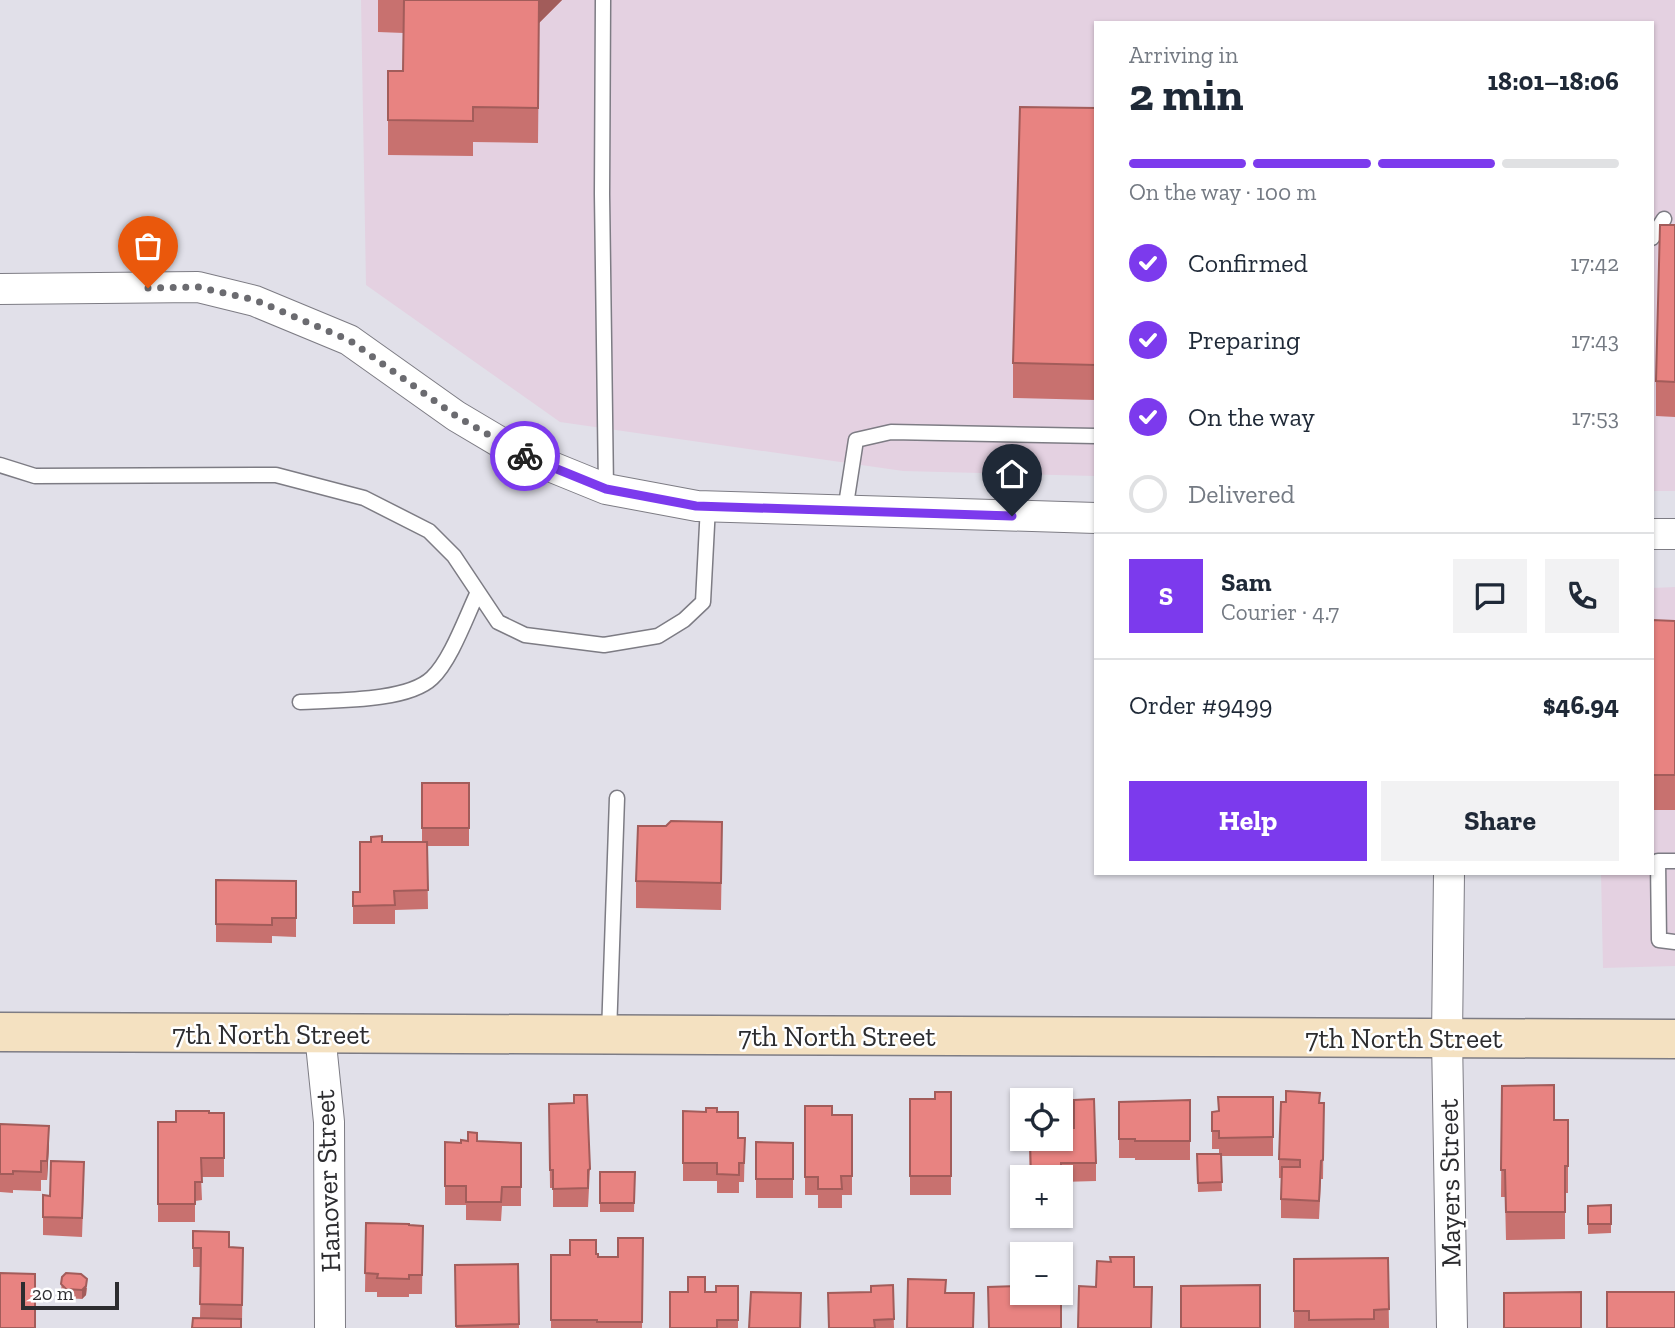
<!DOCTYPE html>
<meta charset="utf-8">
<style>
:root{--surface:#fff;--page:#f2f2f3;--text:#1f2937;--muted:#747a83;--line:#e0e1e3;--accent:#7c3aed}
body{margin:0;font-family:"Zilla Slab",serif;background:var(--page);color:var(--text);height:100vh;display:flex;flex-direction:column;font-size:26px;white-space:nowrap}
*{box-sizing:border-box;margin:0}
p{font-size:23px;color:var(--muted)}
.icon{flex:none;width:38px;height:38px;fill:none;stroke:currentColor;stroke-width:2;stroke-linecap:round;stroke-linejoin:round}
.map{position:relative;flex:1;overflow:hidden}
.panel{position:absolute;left:1094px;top:21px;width:560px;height:854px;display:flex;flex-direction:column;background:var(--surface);border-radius:0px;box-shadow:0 2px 5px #0004}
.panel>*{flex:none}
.tools{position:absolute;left:1010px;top:1088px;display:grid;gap:14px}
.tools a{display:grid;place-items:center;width:63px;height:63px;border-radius:0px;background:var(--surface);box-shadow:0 2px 5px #0004;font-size:35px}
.scale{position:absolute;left:21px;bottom:18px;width:98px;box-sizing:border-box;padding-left:7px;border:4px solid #2c2c2f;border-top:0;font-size:19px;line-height:24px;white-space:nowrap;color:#2c2c2f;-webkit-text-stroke:5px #fff;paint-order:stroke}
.pin{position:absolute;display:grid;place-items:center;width:60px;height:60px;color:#fff;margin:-72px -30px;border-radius:50% 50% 50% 0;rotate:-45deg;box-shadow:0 0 7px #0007}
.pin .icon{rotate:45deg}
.courier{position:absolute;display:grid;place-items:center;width:70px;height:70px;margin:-35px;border:5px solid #7c3aed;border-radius:50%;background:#fff;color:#222;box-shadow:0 2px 9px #0007}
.head em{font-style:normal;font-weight:800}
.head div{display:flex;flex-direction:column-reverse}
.head{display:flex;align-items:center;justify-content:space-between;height:119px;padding:0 35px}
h1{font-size:46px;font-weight:800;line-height:52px}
.bar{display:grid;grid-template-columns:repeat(4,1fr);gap:10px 7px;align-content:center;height:84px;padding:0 35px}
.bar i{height:9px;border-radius:5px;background:var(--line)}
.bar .selected{background:var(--accent)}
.bar p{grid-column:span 4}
.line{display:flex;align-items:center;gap:18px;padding:0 35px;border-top:2px solid var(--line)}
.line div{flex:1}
.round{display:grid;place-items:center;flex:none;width:74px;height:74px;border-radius:0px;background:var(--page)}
ol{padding:0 35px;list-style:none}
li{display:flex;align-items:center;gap:21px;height:77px}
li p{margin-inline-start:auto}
li .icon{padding:7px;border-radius:50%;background:var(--accent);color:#fff;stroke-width:4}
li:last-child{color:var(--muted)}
li i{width:38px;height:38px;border:4px solid var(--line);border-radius:50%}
.action{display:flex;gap:14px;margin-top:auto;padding:14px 35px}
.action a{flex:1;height:80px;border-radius:0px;background:var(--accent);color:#fff;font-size:28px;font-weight:800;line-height:80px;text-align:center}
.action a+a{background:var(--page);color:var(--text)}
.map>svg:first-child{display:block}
</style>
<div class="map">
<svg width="1675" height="1328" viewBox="0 0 1675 1328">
<rect width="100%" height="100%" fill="#e1e0e9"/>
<!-- commercial -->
<path fill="#e4d1e1" d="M 361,0 L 1675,0 L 1675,491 L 1652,491 L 1652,23 L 1096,23 L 1095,476 L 903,471 L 560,422 L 366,285 Z
M 1675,587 L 1675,966 L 1603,968 L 1601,873 L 1652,873 L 1652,588 Z"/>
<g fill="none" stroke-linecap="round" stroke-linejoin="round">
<!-- lane casing -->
<g stroke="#7d7c84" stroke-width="17">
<path id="lane" d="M 603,0 L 602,194 L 606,489
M 1652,238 L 1664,219
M 0,465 L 35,476 L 276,475 L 364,498 L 429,531 L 454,556 L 498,622 L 525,635 L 604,645 L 658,636 L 684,620 L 703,602 L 708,506
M 845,511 L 856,440 L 891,432 L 1096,436
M 300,702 C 334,700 407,702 432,678 C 451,660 466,617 478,592
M 1675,861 L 1658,861 L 1659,940 L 1675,942
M 609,1034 L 617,798"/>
</g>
<!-- street casing -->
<g stroke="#7d7c84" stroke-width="32">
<path id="street" d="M 0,289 L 198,287 L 255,301 L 349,340 L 456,416 L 520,454 L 606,489 L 697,506 L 1096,518
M 1652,534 L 1675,534
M 1449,873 L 1447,1038 L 1452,1328
M 320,1034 L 329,1122 L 330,1328"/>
</g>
<!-- secondary casing -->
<g stroke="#7d7c84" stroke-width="41">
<path id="secondary" d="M 0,1032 L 1675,1039"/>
</g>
<!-- lane -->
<use href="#lane" stroke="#fff" stroke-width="14"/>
<!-- street -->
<use href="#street" stroke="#fff" stroke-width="30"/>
<!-- secondary -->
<use href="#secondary" stroke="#f4e1c1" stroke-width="38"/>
</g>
<!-- wall -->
<path fill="#c8716f" d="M 378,0 L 562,0 L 539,23 L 538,143 L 473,142 L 473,156 L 388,155 L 388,71 L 403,71 L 404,33 L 378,32 Z
M 1096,108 L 1096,400 L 1013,398 L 1013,363 Z
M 1675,225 L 1675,417 L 1656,416 L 1656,381 Z
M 1652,620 L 1675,621 L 1675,810 L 1652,810 Z
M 422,783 L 469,783 L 469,846 L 427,846 L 428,909 L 395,910 L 395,924 L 353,924 L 353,892 L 360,892 L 382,842 L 422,842 Z
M 722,849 L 721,910 L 636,908 L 636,881 Z
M 216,880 L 296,881 L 296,937 L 272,936 L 272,943 L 216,942 Z
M 1502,1086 L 1554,1120 L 1568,1120 L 1568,1193 L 1565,1193 L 1565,1239 L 1506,1240 L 1505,1197 L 1501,1197 Z
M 951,1092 L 951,1195 L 910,1195 L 910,1099 L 935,1099 Z
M 1273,1097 L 1273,1156 L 1221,1156 L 1222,1191 L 1198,1192 L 1197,1154 L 1219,1154 L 1219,1149 L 1212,1149 L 1212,1112 L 1219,1111 Z
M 1190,1100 L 1190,1160 L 1135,1160 L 1135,1158 L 1119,1158 L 1119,1102 Z
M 1320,1103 L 1324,1103 L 1323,1179 L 1321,1179 L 1319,1219 L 1281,1218 L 1281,1178 L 1279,1178 L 1279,1159 Z
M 549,1104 L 590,1169 L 588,1207 L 553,1207 L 553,1188 L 550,1188 Z
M 805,1106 L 832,1115 L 852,1115 L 852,1195 L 842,1195 L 842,1208 L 818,1208 L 818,1195 L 805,1195 Z
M 683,1111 L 717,1112 L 738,1138 L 745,1138 L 744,1182 L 739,1182 L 739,1193 L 717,1193 L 717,1181 L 683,1181 Z
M 209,1113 L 224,1113 L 224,1177 L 201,1177 L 202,1200 L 195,1201 L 195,1222 L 158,1222 L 158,1122 L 176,1122 Z
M 0,1124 L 49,1144 L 47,1180 L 41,1180 L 41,1191 L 13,1190 L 13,1193 L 0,1192 Z
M 1067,1128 L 1096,1163 L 1096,1181 L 1061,1182 L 1060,1197 L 1060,1178 L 1030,1178 L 1029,1139 L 1060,1139 Z
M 477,1141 L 521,1143 L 521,1206 L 502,1206 L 501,1221 L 466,1220 L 466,1205 L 445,1205 L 445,1142 L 461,1143 Z
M 756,1142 L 793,1143 L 793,1198 L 756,1198 Z
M 600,1172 L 635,1172 L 634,1212 L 600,1212 Z
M 84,1181 L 82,1237 L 43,1235 L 43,1195 L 50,1196 Z
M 1611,1205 L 1611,1233 L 1588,1234 L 1588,1206 Z
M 366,1223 L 423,1226 L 422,1294 L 409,1294 L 409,1297 L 377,1297 L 377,1292 L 365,1292 Z
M 193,1231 L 229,1247 L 243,1248 L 242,1323 L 200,1318 L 201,1267 L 193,1267 Z
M 643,1238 L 642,1328 L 551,1328 L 551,1255 L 596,1254 L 598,1257 L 618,1257 Z
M 1388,1258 L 1389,1328 L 1294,1328 L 1294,1259 Z
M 518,1264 L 519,1328 L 456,1328 L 455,1265 Z
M 62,1277 L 87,1288 L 86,1295 L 82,1299 L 66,1298 L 61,1293 Z
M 893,1285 L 894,1328 L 828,1328 L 828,1293 L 871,1292 Z
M 738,1286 L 738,1328 L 670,1328 L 688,1292 L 716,1292 Z"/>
<!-- shaded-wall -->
<path fill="#a25c5a" d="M 539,0 L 562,0 L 539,23 L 538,143 Z
M 49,1126 L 49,1144 L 47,1180 L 47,1161 Z
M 87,1279 L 86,1295 L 82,1299 L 82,1290 Z"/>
<!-- building -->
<path fill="#e88381" stroke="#a25c5a" stroke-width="2" d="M 404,0 L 539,0 L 538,108 L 473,107 L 473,121 L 388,120 L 388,71 L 403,71 Z
M 1020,107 L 1096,108 L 1096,365 L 1013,363 Z
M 1660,225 L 1675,225 L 1675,382 L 1656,381 Z
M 1652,620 L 1675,621 L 1675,775 L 1652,775 Z
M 422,783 L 469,783 L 469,828 L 422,828 Z
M 671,821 L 722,822 L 721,883 L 636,881 L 638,826 L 666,826 Z
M 382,836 L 382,842 L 427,842 L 428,890 L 394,891 L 395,905 L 353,906 L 353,892 L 360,892 L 360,842 L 371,842 L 371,837 Z
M 216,880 L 296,881 L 296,918 L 272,918 L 272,925 L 216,924 Z
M 1554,1085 L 1554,1120 L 1568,1120 L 1568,1166 L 1565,1166 L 1565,1212 L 1506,1212 L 1505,1170 L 1501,1170 L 1502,1086 Z
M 1286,1091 L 1320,1093 L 1319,1103 L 1324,1103 L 1323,1160 L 1321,1161 L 1319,1201 L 1281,1199 L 1282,1167 L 1300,1167 L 1300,1160 L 1279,1159 L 1281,1102 L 1286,1102 Z
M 935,1092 L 951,1092 L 951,1176 L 910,1176 L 910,1099 L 935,1099 Z
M 574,1095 L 587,1095 L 590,1169 L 588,1170 L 588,1188 L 553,1189 L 553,1170 L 550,1170 L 549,1104 L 574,1103 Z
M 1218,1097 L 1273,1097 L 1273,1137 L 1219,1138 L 1219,1131 L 1212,1131 L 1212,1112 L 1219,1111 Z
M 1028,1099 L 1052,1099 L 1052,1101 L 1028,1101 Z
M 1094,1099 L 1096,1163 L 1061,1163 L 1061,1179 L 1060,1178 L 1031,1178 L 1030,1139 L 1060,1139 L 1060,1125 L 1067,1125 L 1067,1128 L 1074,1128 L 1074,1100 Z
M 1190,1100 L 1190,1141 L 1135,1141 L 1135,1139 L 1119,1139 L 1119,1102 Z
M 805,1106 L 832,1106 L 832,1115 L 852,1115 L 852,1176 L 841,1176 L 842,1189 L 818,1189 L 818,1177 L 805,1177 Z
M 706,1108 L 717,1108 L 717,1112 L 738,1112 L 738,1138 L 745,1138 L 744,1163 L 739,1163 L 739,1175 L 717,1174 L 717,1163 L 683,1163 L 683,1111 L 706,1112 Z
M 176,1111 L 209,1111 L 209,1113 L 224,1113 L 224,1158 L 201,1158 L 202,1182 L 195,1182 L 195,1204 L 158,1204 L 158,1122 L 176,1122 Z
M 0,1124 L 49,1126 L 47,1161 L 41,1161 L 41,1172 L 13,1171 L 13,1174 L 0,1174 Z
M 468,1132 L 477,1133 L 477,1141 L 521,1143 L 521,1187 L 502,1187 L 501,1202 L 466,1202 L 466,1186 L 445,1186 L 445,1142 L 461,1143 L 461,1140 L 468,1141 Z
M 756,1142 L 793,1143 L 793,1179 L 756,1179 Z
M 1197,1154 L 1221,1154 L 1222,1182 L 1198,1183 Z
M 51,1161 L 84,1162 L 82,1218 L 43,1217 L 43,1195 L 50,1196 Z
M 600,1172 L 635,1172 L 634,1203 L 600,1203 Z
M 1611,1205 L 1611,1224 L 1588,1224 L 1588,1206 Z
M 366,1223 L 409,1224 L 409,1225 L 423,1226 L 422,1275 L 409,1275 L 409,1279 L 377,1278 L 378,1274 L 365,1273 Z
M 193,1231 L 229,1232 L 229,1247 L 243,1248 L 242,1305 L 200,1304 L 201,1248 L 193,1248 Z
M 618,1238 L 643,1238 L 642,1322 L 597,1322 L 597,1320 L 551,1320 L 551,1255 L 570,1255 L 570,1240 L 596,1240 L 596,1254 L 598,1254 L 598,1257 L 618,1257 Z
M 1022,1253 L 1041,1255 L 1022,1255 Z
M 1110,1257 L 1134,1257 L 1134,1287 L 1152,1287 L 1151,1328 L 1078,1328 L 1079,1286 L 1096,1287 L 1097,1261 L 1111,1262 Z
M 1388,1258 L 1389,1309 L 1374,1310 L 1374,1319 L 1309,1320 L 1309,1311 L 1294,1311 L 1294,1259 Z
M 518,1264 L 519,1324 L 456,1326 L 455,1265 Z
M 0,1273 L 35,1274 L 35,1328 L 0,1328 Z
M 66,1273 L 81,1274 L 87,1279 L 86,1286 L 82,1290 L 66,1289 L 61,1284 L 62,1277 Z
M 688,1277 L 705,1277 L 705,1292 L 716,1292 L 716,1286 L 738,1286 L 738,1320 L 717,1320 L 717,1328 L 670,1328 L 670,1292 L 688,1292 Z
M 908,1279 L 946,1280 L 945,1293 L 974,1293 L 973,1328 L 907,1328 Z
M 893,1285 L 894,1319 L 874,1320 L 875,1328 L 829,1328 L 828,1293 L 871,1292 L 871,1286 Z
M 1260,1285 L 1260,1328 L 1181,1328 L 1181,1286 Z
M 1022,1286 L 1022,1293 L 1060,1293 L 1061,1286 L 1061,1328 L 989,1328 L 988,1287 Z
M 751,1292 L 801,1293 L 800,1328 L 749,1328 Z
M 1581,1292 L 1581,1328 L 1504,1328 L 1504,1293 Z
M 1607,1292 L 1675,1292 L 1675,1328 L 1607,1328 Z
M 193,1318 L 241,1319 L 241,1328 L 192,1328 Z"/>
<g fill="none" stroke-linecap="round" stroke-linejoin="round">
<!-- done -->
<path stroke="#6b6b70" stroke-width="7" stroke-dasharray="0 12.6" d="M 148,288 L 198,287 L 255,300 L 349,340 L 456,416 L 525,456"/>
<!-- route -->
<path stroke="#7c3aed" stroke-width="9" d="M 525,456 L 606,489 L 696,506 L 1012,516"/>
</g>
<g text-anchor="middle" stroke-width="5" stroke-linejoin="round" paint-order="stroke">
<!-- street labels -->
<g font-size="28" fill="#2c2c2f" stroke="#fff">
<text x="271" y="1044">7th North Street</text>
<text x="837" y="1046">7th North Street</text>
<text x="1404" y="1048">7th North Street</text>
<text transform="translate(327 1181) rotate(-92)" y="10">Hanover Street</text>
<text transform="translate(1449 1183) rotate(-91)" y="10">Mayers Street</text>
</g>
</g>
</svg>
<div class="tools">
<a><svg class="icon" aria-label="locate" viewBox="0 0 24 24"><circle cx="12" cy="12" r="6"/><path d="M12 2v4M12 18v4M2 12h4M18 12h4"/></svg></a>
<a>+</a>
<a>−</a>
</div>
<div class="scale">20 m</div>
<div class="pin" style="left:148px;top:288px;background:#ea580c"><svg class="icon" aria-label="bag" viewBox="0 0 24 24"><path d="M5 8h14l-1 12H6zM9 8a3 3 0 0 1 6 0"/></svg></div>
<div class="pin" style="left:1012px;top:516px;background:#1f2937"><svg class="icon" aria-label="home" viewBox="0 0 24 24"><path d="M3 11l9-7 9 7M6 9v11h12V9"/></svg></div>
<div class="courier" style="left:525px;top:456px"><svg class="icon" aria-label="bike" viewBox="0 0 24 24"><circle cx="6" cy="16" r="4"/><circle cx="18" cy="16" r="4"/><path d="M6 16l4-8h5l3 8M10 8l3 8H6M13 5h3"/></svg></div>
<section class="panel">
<div class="head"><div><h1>2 min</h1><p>Arriving in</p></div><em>18:01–18:06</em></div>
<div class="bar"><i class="selected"></i><i class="selected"></i><i class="selected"></i><i></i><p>On the way · 100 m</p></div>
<ol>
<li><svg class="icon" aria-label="check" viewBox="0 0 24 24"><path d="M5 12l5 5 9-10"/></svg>Confirmed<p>17:42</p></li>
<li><svg class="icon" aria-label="check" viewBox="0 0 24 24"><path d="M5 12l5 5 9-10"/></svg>Preparing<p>17:43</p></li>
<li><svg class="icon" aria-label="check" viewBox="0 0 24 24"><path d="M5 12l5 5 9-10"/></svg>On the way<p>17:53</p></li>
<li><i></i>Delivered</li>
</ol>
<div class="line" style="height:126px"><b class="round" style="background:var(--accent);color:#fff">S</b><div><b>Sam</b><p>Courier · 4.7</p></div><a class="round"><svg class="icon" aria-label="chat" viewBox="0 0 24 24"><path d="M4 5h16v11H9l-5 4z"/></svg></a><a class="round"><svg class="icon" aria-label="phone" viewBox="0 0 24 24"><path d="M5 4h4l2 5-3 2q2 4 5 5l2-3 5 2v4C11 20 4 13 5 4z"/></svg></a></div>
<div class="line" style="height:91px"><div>Order #9499</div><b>$46.94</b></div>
<div class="action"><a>Help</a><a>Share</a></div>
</section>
</div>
